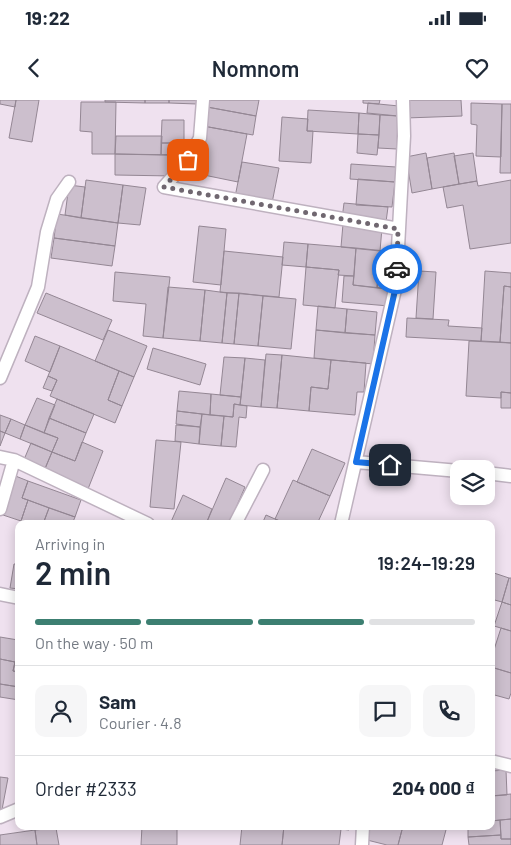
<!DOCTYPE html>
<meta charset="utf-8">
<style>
:root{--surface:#fff;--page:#f6f6f7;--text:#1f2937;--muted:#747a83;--line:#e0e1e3;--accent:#3c7f71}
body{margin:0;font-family:Barlow,sans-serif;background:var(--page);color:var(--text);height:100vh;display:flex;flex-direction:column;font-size:19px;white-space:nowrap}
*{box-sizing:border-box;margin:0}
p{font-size:16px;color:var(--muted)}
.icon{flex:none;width:28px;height:28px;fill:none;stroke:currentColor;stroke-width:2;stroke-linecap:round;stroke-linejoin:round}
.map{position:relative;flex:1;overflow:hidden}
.panel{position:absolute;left:15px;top:420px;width:480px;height:310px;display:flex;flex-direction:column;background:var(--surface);border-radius:10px;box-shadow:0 2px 12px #0003}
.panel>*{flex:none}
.controls{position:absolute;left:450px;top:360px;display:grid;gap:10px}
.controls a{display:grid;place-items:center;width:45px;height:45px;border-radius:10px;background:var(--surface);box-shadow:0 2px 12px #0003;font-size:25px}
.pin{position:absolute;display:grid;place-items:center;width:42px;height:42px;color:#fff;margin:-21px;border-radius:10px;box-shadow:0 2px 8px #0006}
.courier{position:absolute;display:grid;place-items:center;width:50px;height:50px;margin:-25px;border:4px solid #1a73e8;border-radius:50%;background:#fff;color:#222;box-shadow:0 1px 6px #0007}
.summary em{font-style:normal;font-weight:600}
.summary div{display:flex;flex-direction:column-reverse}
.summary{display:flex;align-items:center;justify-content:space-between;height:85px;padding:0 20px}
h1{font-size:32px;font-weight:600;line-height:38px}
.bar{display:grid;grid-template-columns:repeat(4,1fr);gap:8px 5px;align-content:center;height:60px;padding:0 20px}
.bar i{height:6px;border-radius:4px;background:var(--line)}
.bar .selected{background:var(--accent)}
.bar p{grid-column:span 4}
.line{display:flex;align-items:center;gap:12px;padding:0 20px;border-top:1px solid var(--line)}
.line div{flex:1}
.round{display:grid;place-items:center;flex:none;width:52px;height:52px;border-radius:10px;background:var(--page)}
.status{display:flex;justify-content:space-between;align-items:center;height:35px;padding:0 25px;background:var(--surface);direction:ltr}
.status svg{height:14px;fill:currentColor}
header{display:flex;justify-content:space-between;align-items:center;height:65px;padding:0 20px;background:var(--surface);font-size:22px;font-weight:600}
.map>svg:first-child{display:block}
</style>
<div class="status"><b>19:22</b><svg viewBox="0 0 49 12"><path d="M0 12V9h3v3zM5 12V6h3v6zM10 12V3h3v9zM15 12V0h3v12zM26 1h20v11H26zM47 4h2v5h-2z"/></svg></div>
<header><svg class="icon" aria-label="back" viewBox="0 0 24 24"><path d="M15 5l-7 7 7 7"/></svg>Nomnom<svg class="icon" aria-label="heart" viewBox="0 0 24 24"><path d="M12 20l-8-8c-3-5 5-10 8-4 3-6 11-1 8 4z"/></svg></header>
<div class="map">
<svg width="511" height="745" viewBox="0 0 511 745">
<rect width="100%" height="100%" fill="#efe1ef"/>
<!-- building -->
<path fill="#ccbfcd" stroke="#948794" d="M 0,0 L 16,0 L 15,7 L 0,4 Z
M 16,0 L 39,0 L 32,42 L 9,38 Z
M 105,0 L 145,0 L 145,3 L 105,2 Z
M 145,0 L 169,0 L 169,3 L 145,3 Z
M 169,0 L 197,0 L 197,4 L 169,3 Z
M 208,0 L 259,0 L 256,16 L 207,7 Z
M 363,0 L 380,0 L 379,4 L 363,3 Z
M 405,0 L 461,0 L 462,16 L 406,18 Z
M 81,2 L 116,2 L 115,54 L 92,54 L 92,32 L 80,31 Z
M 368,3 L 399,6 L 398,16 L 367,13 Z
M 471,3 L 502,4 L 501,57 L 476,56 L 477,25 L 471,24 Z
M 502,4 L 511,4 L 511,73 L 500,73 Z
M 207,7 L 256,16 L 253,35 L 203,26 Z
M 308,10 L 359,13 L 358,34 L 307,31 Z
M 359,13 L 380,15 L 379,35 L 358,34 Z
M 380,15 L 398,16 L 397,49 L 378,48 Z
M 282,17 L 308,19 L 307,31 L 313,31 L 311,63 L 279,61 Z
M 162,20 L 184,20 L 184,43 L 161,43 Z
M 203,26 L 247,34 L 238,82 L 194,73 Z
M 358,34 L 379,35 L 377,55 L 357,53 Z
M 116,36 L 162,36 L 161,55 L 115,54 Z
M 161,43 L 184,43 L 183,55 L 161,55 Z
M 426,53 L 432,89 L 412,93 L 406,57 Z
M 454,53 L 459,84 L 432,89 L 427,58 Z
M 473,53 L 477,81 L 459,84 L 454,56 Z
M 115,54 L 183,55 L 173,76 L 115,75 Z
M 242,62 L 279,68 L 272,103 L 235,97 Z
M 351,64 L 396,67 L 395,82 L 350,79 Z
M 358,79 L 395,82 L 392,107 L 356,105 Z
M 86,80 L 123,85 L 118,123 L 81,118 Z
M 511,80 L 511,143 L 470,149 L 463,105 L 447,108 L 443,87 L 477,81 L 478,86 Z
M 69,85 L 85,87 L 81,118 L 65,115 Z
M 123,85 L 146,88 L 140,125 L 118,123 Z
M 344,103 L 388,107 L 386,122 L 342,119 Z
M 57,114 L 118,123 L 115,146 L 54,138 Z
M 343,124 L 382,128 L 380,151 L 341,147 Z
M 199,126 L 226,129 L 221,185 L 193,182 Z
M 54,138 L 115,146 L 112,166 L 51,158 Z
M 284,142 L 308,144 L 306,167 L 282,165 Z
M 308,144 L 356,148 L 354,176 L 338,175 L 339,170 L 306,167 Z
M 356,148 L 395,152 L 392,177 L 378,176 L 377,188 L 353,185 Z
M 224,151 L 283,157 L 279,197 L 220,192 Z
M 306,167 L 339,170 L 335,208 L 303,205 Z
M 419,171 L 436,172 L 433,219 L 416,218 Z
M 485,171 L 511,173 L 511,187 L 504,186 L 500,242 L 481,241 Z
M 115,172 L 170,177 L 163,238 L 143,236 L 146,204 L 113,201 Z
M 344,176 L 354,176 L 353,185 L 391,189 L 389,206 L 342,202 Z
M 378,176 L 392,177 L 391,189 L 377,188 Z
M 504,186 L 511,187 L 511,243 L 500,242 Z
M 168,187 L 205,190 L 200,241 L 163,238 Z
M 205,190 L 227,193 L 222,243 L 200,241 Z
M 46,193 L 112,220 L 103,240 L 37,213 Z
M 227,193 L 239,193 L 234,244 L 222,243 Z
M 239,193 L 263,196 L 258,246 L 234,244 Z
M 263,196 L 296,199 L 291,249 L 258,246 Z
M 318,206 L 347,209 L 345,233 L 316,230 Z
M 347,209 L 377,212 L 375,235 L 345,233 Z
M 407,218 L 449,220 L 448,226 L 482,228 L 481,241 L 406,237 Z
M 108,230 L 147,246 L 134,277 L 95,261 Z
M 316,230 L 375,235 L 373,264 L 314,258 Z
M 35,236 L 60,246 L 50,272 L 25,261 Z
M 469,241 L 511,243 L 511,293 L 501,292 L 501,298 L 466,296 Z
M 60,246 L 119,271 L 108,300 L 122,306 L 115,323 L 50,296 L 57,280 L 48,276 Z
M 153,248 L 206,264 L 200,285 L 147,269 Z
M 266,254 L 282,255 L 277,308 L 261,307 Z
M 282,255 L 331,260 L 328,289 L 311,287 L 309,311 L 277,308 Z
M 224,257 L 245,258 L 241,297 L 220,295 Z
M 245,258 L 265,260 L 261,307 L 240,305 Z
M 331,260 L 366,263 L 364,292 L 357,292 L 355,315 L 309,311 L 311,287 L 328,289 Z
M 119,271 L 134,277 L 122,306 L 108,300 Z
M 48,276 L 57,280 L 52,291 L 43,288 Z
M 179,291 L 211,294 L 210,315 L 177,311 Z
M 501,292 L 511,293 L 511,308 L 501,308 Z
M 211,294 L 241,297 L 240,305 L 234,304 L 233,317 L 210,315 Z
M 37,298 L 55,305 L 44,333 L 25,325 Z
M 57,299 L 94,314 L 86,333 L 49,318 Z
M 234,304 L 247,306 L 246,318 L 239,317 L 236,347 L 221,346 L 224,316 L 233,317 Z
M 177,311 L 202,314 L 200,327 L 176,324 Z
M 202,314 L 224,316 L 221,346 L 199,344 Z
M 0,315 L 11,319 L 5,333 L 0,331 Z
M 49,318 L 86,333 L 75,361 L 52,352 L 58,338 L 44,333 Z
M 11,319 L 25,325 L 20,339 L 5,333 Z
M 25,325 L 58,338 L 52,352 L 20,339 Z
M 176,325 L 200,327 L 199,344 L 175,341 Z
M 0,331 L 5,333 L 0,346 Z
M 156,340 L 181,342 L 174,409 L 150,407 Z
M 82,342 L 103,351 L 88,389 L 44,371 L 52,352 L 75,361 Z
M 31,343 L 52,352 L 44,371 L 23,362 Z
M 312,349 L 345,363 L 330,396 L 297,382 Z
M 13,375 L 28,381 L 22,398 L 28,400 L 21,421 L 0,414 Z
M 226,378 L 245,387 L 229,424 L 206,424 Z
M 293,380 L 330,396 L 317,424 L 286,424 L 275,419 Z
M 28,381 L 81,400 L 75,417 L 22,398 Z
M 183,395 L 212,409 L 206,424 L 170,424 Z
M 28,400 L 49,408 L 43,424 L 29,424 L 21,421 Z
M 49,408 L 75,417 L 72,424 L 43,424 Z
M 266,415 L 275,419 L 285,423 L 262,424 Z
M 14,464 L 19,464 L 19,489 L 10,488 Z
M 491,472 L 509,478 L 502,502 L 491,499 Z
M 509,478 L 511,478 L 511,505 L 502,502 Z
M 502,502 L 511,505 L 511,531 L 494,526 Z
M 501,528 L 511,531 L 511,573 L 491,567 L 491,559 Z
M 0,537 L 18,540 L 19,572 L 13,571 L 15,562 L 0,559 Z
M 0,559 L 15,562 L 13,571 L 19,572 L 19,587 L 0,584 Z
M 491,567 L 511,573 L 511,593 L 509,599 L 491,594 Z
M 0,584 L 19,587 L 19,600 L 0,597 Z
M 506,670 L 507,695 L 491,696 L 491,671 Z
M 0,677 L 8,678 L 1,715 L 0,715 Z
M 511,694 L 511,719 L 491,721 L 491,696 Z
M 511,719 L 511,739 L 501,739 L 500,720 Z
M 500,720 L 501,735 L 468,737 L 468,726 L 491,726 L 491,721 Z
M 142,726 L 177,726 L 177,745 L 141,745 Z
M 242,726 L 284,726 L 282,745 L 240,745 Z
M 284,726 L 317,726 L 341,729 L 339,745 L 282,745 Z
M 317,726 L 350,726 L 349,730 Z
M 366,726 L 403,726 L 398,745 L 387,745 L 363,739 Z
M 403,726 L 447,726 L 442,745 L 398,745 Z
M 56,728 L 59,745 L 37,745 L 35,730 Z
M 35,730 L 37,745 L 0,745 L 0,735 Z
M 501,735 L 501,739 L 511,739 L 511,745 L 469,745 L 468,737 Z"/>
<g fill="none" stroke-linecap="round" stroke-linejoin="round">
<!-- service casing -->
<g stroke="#beb1bf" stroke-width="15">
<path id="service" d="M 164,87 L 399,129
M 164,87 L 188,60 L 200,38 L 203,0
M 0,278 L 38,187 L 47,132 L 57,99 L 69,82
M 0,357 L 14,360 L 148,424
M 356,362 L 459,371
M 486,373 L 511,376
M 0,409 L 14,360
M 235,424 L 263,370
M 341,424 L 396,185 L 404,36 L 403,0
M 0,494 L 19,498
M 491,661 L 511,666
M 0,717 L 19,709
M 362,745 L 363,726"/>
</g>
<!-- service -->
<use href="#service" stroke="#fff" stroke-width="12"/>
</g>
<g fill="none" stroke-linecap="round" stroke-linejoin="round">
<!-- done -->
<path stroke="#706770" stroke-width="5" stroke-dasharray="0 9" d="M 188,60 L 164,87 L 398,129 L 397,169"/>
<!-- route -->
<path stroke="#1a73e8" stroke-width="6" d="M 390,365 L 356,362 L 396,186 L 397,169"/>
</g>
</svg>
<div class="controls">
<a><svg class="icon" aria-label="layers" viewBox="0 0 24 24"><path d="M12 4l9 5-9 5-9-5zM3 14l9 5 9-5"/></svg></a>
</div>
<div class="pin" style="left:188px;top:60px;background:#ea580c"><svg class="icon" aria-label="bag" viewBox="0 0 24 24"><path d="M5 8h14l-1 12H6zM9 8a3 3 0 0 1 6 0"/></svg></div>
<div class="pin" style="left:390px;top:365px;background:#1f2937"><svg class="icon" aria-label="home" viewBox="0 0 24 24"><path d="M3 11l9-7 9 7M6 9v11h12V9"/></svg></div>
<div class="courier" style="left:397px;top:169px"><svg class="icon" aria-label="car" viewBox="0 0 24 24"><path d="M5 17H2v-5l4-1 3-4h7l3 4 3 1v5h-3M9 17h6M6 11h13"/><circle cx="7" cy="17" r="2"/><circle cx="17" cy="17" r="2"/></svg></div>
<section class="panel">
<div class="summary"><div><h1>2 min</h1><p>Arriving in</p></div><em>19:24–19:29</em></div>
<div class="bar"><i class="selected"></i><i class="selected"></i><i class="selected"></i><i></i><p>On the way · 50 m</p></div>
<div class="line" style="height:90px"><a class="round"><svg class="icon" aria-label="person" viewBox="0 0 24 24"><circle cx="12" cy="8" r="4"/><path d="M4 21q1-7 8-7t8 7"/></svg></a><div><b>Sam</b><p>Courier · 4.8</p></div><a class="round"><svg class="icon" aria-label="chat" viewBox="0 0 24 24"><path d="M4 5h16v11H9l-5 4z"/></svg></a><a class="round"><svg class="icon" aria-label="phone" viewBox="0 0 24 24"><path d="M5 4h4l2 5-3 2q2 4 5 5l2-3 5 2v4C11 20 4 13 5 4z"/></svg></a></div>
<div class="line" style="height:65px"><div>Order #2333</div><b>204 000 ₫</b></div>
</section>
</div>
